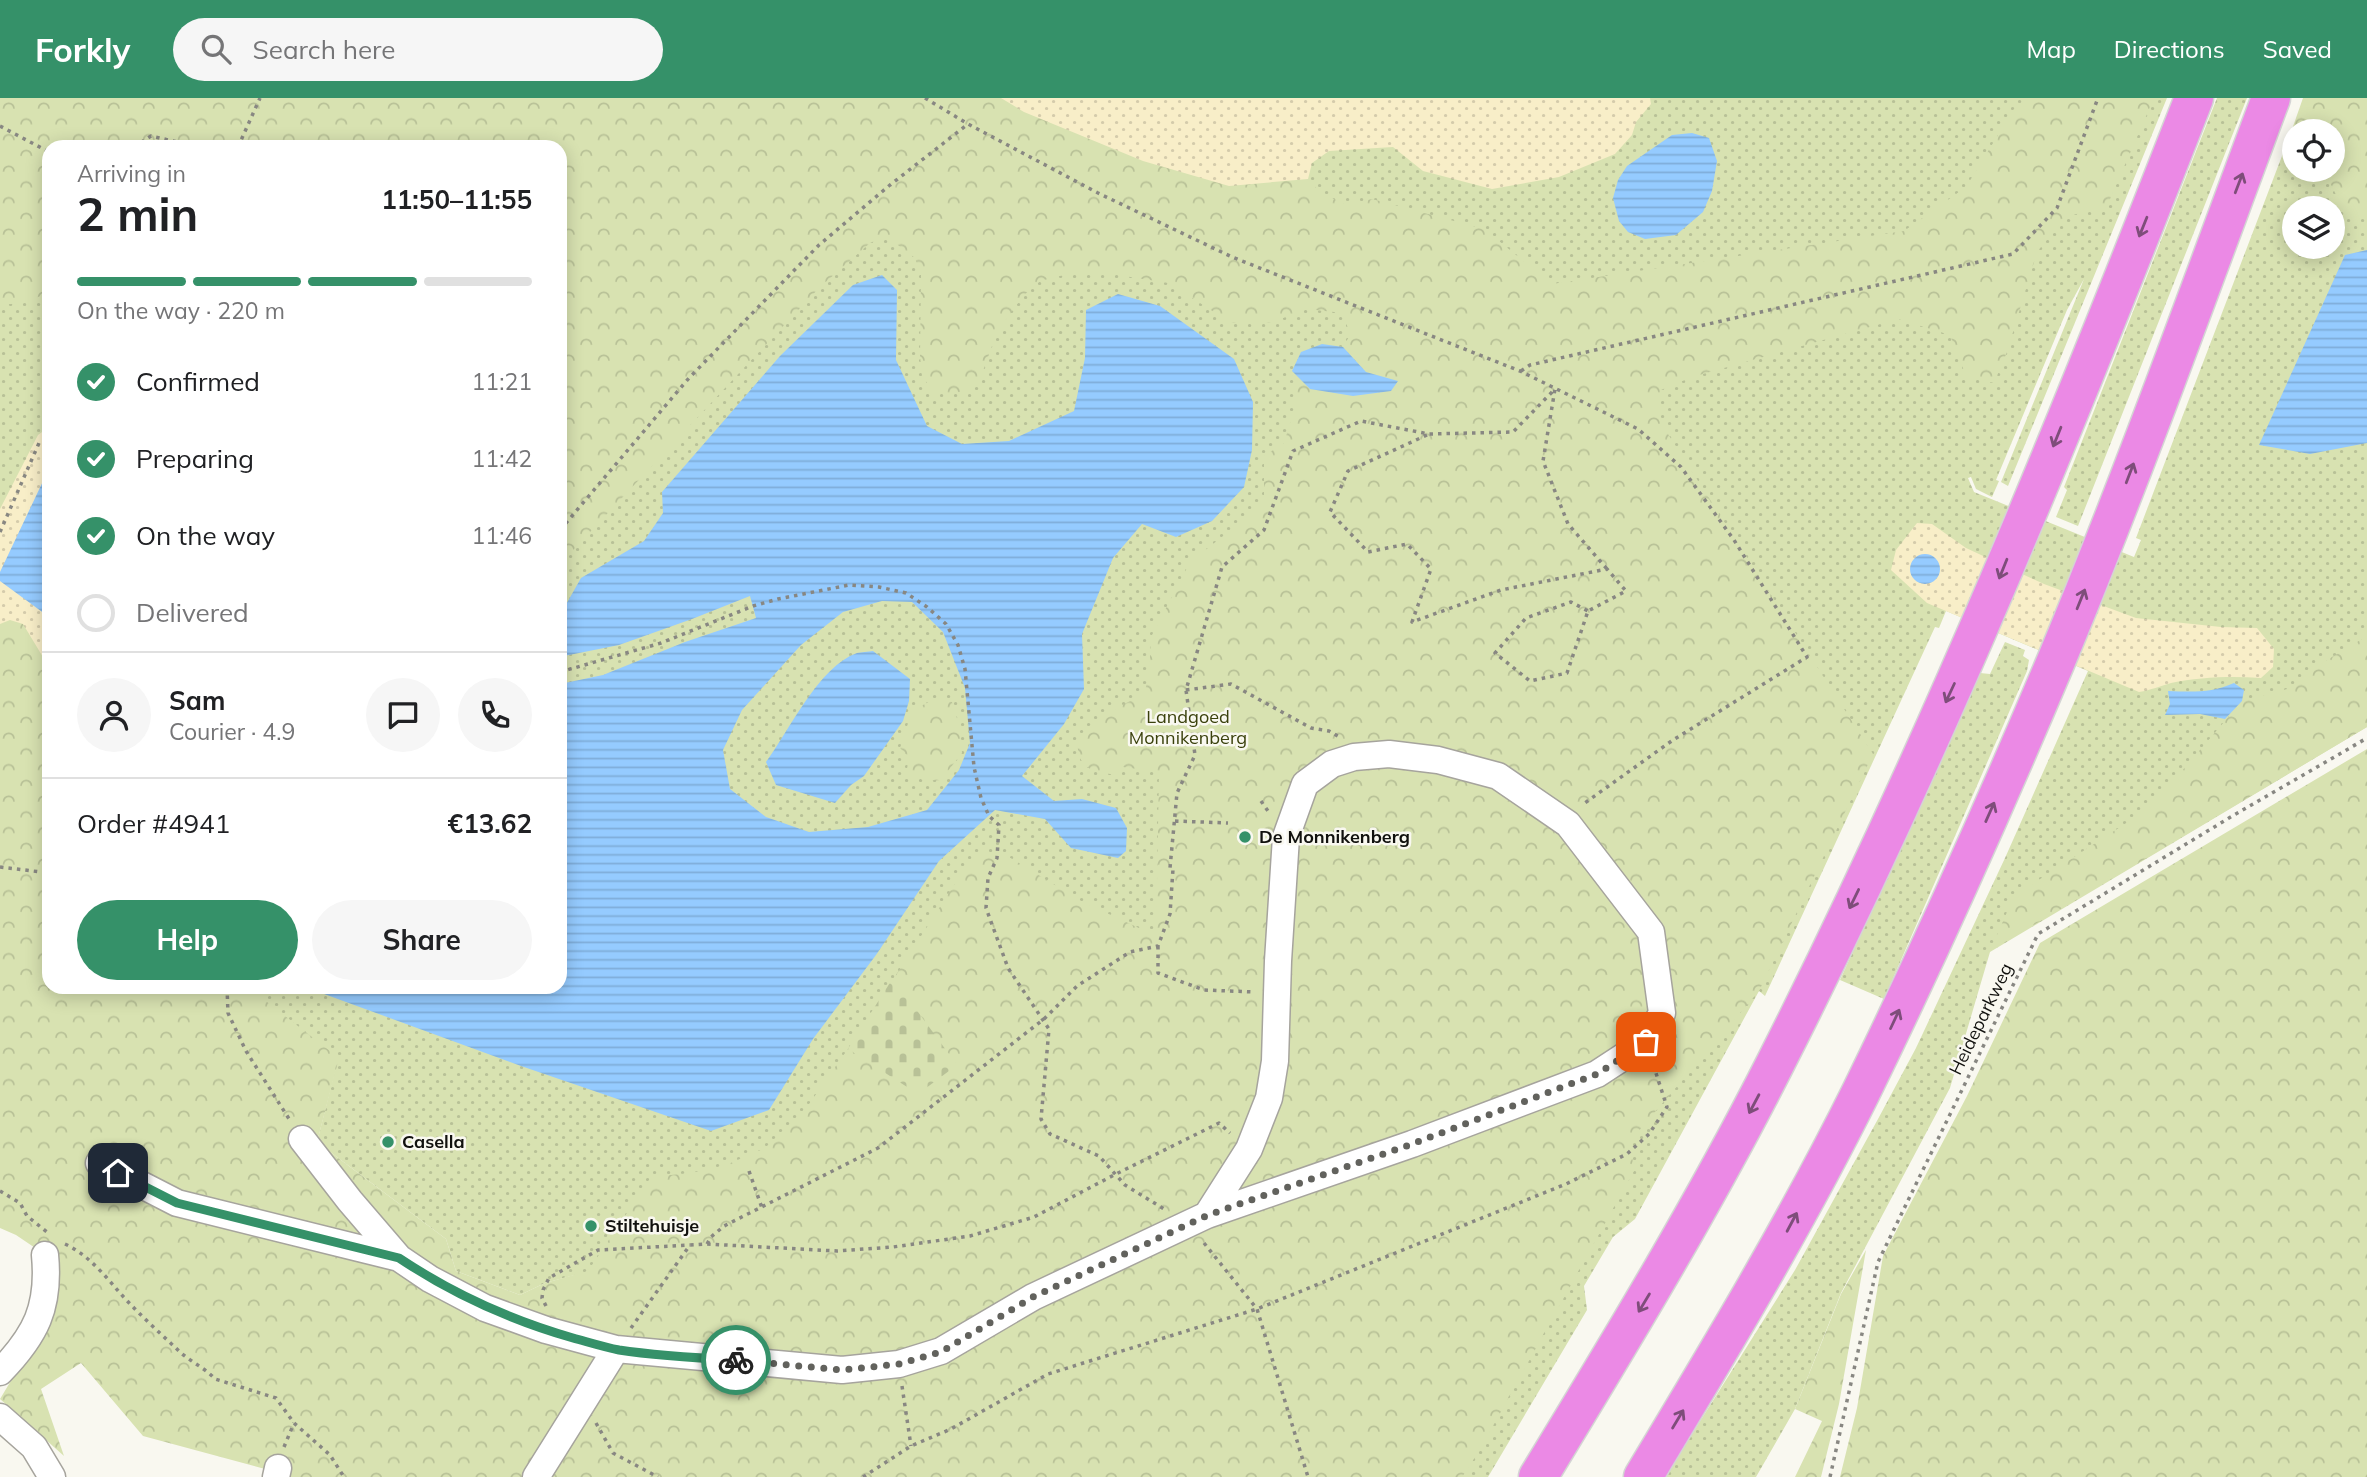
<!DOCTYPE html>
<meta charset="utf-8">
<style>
:root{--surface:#fff;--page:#f6f6f6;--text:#202124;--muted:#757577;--line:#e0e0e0;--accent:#359169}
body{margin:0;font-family:Mulish,sans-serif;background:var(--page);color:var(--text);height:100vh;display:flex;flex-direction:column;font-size:26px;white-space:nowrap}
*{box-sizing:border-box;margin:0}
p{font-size:23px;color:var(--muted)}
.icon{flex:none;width:38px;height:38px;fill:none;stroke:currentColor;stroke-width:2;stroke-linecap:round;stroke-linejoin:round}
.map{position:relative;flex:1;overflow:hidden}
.details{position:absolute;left:42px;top:42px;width:525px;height:854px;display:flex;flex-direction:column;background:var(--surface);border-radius:21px;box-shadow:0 4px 18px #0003}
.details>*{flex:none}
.tools{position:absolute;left:2282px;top:21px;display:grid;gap:14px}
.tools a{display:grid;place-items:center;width:63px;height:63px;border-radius:50%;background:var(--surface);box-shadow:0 4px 18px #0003;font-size:35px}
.pin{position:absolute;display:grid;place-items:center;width:60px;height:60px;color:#fff;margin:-30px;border-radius:14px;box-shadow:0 4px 10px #0006}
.courier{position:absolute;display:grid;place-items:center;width:70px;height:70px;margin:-35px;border:5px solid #359169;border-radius:50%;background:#fff;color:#222;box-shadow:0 2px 9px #0007}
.overview em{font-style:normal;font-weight:700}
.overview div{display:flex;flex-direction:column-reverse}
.overview{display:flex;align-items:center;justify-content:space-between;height:119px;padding:0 35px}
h1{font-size:46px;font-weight:700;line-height:52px}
.bar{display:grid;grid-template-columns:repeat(4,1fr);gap:10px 7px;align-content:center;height:84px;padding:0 35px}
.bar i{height:9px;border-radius:5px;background:var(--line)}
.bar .selected{background:var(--accent)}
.bar p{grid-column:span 4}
.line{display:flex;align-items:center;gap:18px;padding:0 35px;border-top:2px solid var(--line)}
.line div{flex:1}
.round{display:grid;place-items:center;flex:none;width:74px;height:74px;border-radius:37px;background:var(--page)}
ol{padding:0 35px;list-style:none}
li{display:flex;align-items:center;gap:21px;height:77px}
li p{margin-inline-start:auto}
li .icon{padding:7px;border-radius:50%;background:var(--accent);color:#fff;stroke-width:4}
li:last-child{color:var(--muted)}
li i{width:38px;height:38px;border:4px solid var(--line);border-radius:50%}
.primary-button{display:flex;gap:14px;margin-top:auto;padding:14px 35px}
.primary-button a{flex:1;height:80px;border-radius:42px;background:var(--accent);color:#fff;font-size:28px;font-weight:700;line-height:80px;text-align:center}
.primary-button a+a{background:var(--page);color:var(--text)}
header{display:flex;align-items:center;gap:42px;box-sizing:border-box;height:98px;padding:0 35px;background:var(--accent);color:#fff}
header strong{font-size:33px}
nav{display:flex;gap:38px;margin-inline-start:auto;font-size:24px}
.search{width:490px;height:63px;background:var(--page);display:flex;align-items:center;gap:18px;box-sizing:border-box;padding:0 24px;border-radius:38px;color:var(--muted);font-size:26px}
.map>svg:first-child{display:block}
</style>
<header>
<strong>Forkly</strong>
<div class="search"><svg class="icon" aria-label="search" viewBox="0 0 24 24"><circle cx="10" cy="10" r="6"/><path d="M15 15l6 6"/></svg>Search here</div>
<nav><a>Map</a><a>Directions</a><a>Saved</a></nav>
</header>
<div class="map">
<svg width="2367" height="1379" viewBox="0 0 2367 1379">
<defs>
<pattern id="grass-dots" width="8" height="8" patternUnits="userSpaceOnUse" patternTransform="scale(1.75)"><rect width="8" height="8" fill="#d8e2b1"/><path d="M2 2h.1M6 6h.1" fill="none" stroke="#b8c197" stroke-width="1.8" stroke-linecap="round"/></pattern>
<pattern id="forest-crowns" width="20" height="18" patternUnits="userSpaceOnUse" patternTransform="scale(1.75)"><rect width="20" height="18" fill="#d8e2b1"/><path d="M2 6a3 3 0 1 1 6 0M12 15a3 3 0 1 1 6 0" fill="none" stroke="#b8c197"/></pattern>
<pattern id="sand-dots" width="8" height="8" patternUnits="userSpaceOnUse" patternTransform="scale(1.75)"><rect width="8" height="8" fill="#f8eec8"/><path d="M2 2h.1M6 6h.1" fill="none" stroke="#d4cbab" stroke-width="1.8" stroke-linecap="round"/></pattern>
<pattern id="cemetery-stones" width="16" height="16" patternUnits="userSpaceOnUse" patternTransform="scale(1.75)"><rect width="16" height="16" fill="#d8e2b1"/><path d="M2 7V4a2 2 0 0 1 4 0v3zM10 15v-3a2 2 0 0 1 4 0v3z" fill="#b8c197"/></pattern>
<pattern id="water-rules" width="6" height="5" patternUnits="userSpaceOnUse" patternTransform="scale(1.75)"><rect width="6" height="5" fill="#95cbff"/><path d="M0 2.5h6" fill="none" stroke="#7fadd9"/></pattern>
</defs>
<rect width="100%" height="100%" fill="#f9f8f0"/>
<!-- grass -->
<path fill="url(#grass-dots)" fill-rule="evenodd" d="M 0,0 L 2167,0 L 2008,388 L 2001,384 L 2084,181 L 2067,212 L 1996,382 L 1999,383 L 1992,399 L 1976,391 L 1971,379 L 1968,380 L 1974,394 L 2134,459 L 2141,442 L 2136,440 L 2290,37 L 2293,41 L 2294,37 L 2294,72 L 2333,72 L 2333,33 L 2295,33 L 2307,0 L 2367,0 L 2367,629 L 1990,854 L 1950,990 L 1841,1195 L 1795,1311 L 1756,1379 L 1665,1379 L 1795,1172 L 1878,1021 L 1916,950 L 2005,760 L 2088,573 L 1946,513 L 1939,530 L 1935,529 L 1765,898 L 1759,893 L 1635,1121 L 1613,1139 L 1584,1188 L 1587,1212 L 1488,1379 L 492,1379 L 546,1291 L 438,1250 L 435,1255 L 396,1234 L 104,1122 L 131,1049 L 0,1001 ZM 49,49 L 560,49 L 560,889 L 49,889 ZM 2294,110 L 2333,110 L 2333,149 L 2294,149 ZM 337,965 L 317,1044 L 446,1141 L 456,1173 L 520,1197 L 545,1185 L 575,1177 L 543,1222 L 379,1149 L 314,1070 L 310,1028 L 321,998 Z
M 2217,0 L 2247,0 L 2078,428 L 2056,419 L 2067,392 L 2064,389 Z
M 2005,544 L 2025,552 L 2023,558 L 2029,562 L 2027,573 L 1884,901 L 1840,882 L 1980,575 L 1990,576 Z"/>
<!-- forest -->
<path fill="url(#forest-crowns)" d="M 0,0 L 1001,0 L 1024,14 L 1229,88 L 1308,81 L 1320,94 L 1346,107 L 1372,101 L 1484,131 L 1552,186 L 1904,133 L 1966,89 L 2014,11 L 2028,0 L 2154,0 L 2107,108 L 2065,119 L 2037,154 L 2007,254 L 1994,285 L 1966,278 L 1950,237 L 1898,221 L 1692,279 L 1661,292 L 1659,322 L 1873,656 L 1759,893 L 1630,1043 L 1634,1073 L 1478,1355 L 1462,1379 L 287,1379 L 287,1377 L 143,1338 L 81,1265 L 41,1291 L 64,1358 L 0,1301 L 24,1261 L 50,1160 L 16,1137 L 0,1130 L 0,526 L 10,522 L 23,526 L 49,569 L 49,889 L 259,889 L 258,897 L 339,960 L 317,1044 L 446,1141 L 456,1173 L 520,1197 L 545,1185 L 588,1173 L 651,1079 L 691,1075 L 726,1067 L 765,1050 L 807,1009 L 852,945 L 965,770 L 974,760 L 988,756 L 1004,756 L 1081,803 L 1156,838 L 1159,674 L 1123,669 L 1118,677 C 1104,675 1087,675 1080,660 C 1078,653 1076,646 1080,639 C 1087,624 1128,604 1144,596 L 1149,578 L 1151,539 L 1190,464 L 1264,406 L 1264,358 L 1284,345 L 1297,302 L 1292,273 L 1310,291 L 1398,284 L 1366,274 L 1343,249 L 1350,237 L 1343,215 L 1307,211 L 1270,225 L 1231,225 L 1169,185 L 1098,174 L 1068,176 L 1040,183 L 1023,198 L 997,234 L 983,273 L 970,292 L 949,296 L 933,293 L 922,278 L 920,258 L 921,177 L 915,160 L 886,138 L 870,145 L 819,190 L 560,466 L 560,49 L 49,49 L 49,195 L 22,205 L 0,207 Z
M 2303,0 L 2367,0 L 2367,116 L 2352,118 L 2338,101 L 2324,72 L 2333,72 L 2333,33 L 2294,33 L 2294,44 L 2290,37 Z
M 2367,538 L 2367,629 L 1990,853 L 2014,798 L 2151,709 L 2242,603 L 2295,589 L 2317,568 Z
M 934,601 L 952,604 L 959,627 L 962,655 L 941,682 L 928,683 L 906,677 L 909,659 L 900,650 L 912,613 Z
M 2367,651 L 2367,1379 L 1840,1379 L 1857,1310 L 1883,1158 L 1967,998 L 2040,845 Z
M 1866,1152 L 1839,1306 L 1821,1379 L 1795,1379 L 1822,1323 L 1795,1311 L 1841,1196 Z"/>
<!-- sand -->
<path fill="url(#sand-dots)" d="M 1001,0 L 1650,0 L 1651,6 L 1636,24 L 1632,37 L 1615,56 L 1559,79 L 1492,91 L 1423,73 L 1393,49 L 1329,53 L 1312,65 L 1308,81 L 1229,88 L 1143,63 L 1024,14 Z
M 49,329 L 49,569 L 23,526 L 10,522 L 0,526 L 0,411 L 38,337 Z
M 1917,425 L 1932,426 L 1966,450 L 2044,486 L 2136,520 L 2221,529 L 2257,530 L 2274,551 L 2273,569 L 2261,580 C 2232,578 2199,579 2171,585 C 2160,588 2151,592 2139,594 L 1927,505 L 1891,472 L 1896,452 Z"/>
<!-- cemetery -->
<path fill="url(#cemetery-stones)" d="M 893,880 L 957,967 L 918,996 L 848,951 Z"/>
<!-- water -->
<path fill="url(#water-rules)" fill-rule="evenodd" d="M 1692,35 L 1709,40 L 1717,63 L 1712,93 L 1703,114 L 1676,137 L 1645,141 L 1628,134 L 1619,123 L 1613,100 L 1618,82 L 1627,68 L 1672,37 Z
M 2367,152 L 2367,345 L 2310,356 L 2259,347 L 2345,157 Z
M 882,177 L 897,192 L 896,262 L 927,328 L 962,346 L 1009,343 L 1074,313 L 1085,260 L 1086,212 L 1118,196 L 1160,208 L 1234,261 L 1253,304 L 1252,352 L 1244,389 L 1212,423 L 1176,439 L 1142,426 L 1113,460 L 1082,536 L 1084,591 L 1064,626 L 1022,678 L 1054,703 L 1082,701 L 1116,710 L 1127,730 L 1126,753 L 1118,760 L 1071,750 L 1045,721 L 995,712 L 939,763 L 876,857 L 813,941 L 769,1012 L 711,1033 L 521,968 L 305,889 L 560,889 L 560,586 L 603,577 L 685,544 L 756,520 L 750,498 L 692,521 L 619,547 L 564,558 L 560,550 L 560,517 L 581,480 L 644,443 L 663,415 L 662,394 L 780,258 L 853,187 ZM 882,503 L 912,504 L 943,534 L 965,590 L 970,645 L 959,672 L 927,712 L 868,729 L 809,734 L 766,719 L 730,691 L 723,652 L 742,612 L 801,547 L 843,514 Z
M 1322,246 L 1343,249 L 1366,274 L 1398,283 L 1391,293 L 1353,298 L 1310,291 L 1292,273 L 1301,254 Z
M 49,378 L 49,519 L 0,483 L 0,474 L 45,379 Z
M1910 471a15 15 0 1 1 30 0a15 15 0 1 1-30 0Z
M 873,553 L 910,581 L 909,603 L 903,623 L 864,678 L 851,687 L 835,705 L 776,687 L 766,664 C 789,633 819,568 857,555 C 861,554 868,554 873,553 Z
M 2234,585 L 2244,592 L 2242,603 L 2225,621 L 2200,616 L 2165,617 L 2170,606 L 2168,593 C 2193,594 2212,595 2234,585 Z"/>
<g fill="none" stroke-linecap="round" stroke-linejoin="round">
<!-- minor casing -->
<g stroke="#a6a49d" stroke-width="29">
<path id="minor" d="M 99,1065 L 177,1105 L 399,1160 L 350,1103 L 302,1041
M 399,1160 L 430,1181 L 485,1210 L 546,1232 L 616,1251 L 842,1272 L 899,1266 L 941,1253 L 1033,1199 L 1207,1117 L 1412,1046 L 1597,976 L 1646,944 L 1662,915 L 1651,834 L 1568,726 L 1498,678 L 1438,662 L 1389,656 L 1354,659 L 1332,666 L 1305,686 L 1286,739 L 1278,863 L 1275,963 L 1269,1000 L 1249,1051 L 1207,1117
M 0,1274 C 36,1237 50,1209 45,1157
M 0,1319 L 34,1349 L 52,1379
M 276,1379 L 278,1370
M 536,1379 L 616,1251"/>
</g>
<!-- highway casing -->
<g stroke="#d4d4d4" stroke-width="41">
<path id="highway" d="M 1538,1379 C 1621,1243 1703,1108 1775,966 C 1934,653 2067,327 2194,0
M 1643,1379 C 1719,1253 1795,1127 1861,994 C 1930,853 1995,708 2056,563 C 2133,378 2201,188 2271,0"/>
</g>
<!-- path -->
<path stroke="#888782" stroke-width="3.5" stroke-dasharray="3.5 5" stroke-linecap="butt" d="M 925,0 L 968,26
M 0,28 L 49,54
M 134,49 L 151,38 L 199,49
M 238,49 L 260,0
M 1521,273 L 1530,267 L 2013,156 L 2057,110 L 2098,0
M 1427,337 L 1348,373 L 1330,414 L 1368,454 L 1407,446 L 1431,471 L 1412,524 L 1501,492 L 1607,471 L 1626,493 L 1588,513 L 1567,575 L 1530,583 L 1495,555 L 1526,520 L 1571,504 L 1588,513
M 560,432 L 689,280 L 819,147 L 890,87 L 968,26 L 1098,95 L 1232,159 L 1520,273 L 1638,331 L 1681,369 L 1734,442 L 1807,559 L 1673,642 L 1582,707
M 0,434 L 39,345 L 49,340
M 560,574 L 661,545 L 753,508 L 778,501 L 849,487 L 879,489 L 906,495 L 927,509 L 946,526 L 958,547 L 965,571 L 974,669 L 981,700 L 989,718 L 999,727 L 997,760 L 988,780 L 986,810 L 1008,870 L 1049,931 L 1041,1021 L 1050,1036 L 1099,1058 L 1125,1087 L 1164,1111
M 1186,592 L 1231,586 L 1311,630 L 1329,633 L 1341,640
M 1261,703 L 1270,716
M 1175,723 L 1228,725
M 0,769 L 49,775
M 1158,848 L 1158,875 L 1204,892 L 1255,894
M 227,889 L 228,915 L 246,953 L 291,1024
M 749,1073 L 762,1110
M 0,1093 L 20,1105 L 27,1118 L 47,1134
M 1204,1145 L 1257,1211 L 1308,1379
M 65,1146 C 85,1155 101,1173 114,1188 C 134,1212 158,1233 180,1254 C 191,1264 205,1270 215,1281 L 276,1300 L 294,1325 L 330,1357 L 344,1379
M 707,1146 L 711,1139 L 724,1128 L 878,1050 L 1044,921 L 1077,888 L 1130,854 L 1158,848 L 1170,816 L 1173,771 L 1170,770 L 1177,695 L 1195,657 L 1186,592 L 1222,469 L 1264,432 L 1293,353 L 1361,323 L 1429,336 L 1513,334 L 1555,291 L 1543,363 L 1568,426 L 1607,471
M 546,1208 L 542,1200 L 543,1192 L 549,1180 L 598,1152 L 690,1147
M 631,1230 L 690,1147 L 707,1146 L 837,1153 L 893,1149 L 970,1138 L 1034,1119 L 1114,1077 L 1219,1025 L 1230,1035
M 902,1288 L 911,1348
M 596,1325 L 613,1355 L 658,1379
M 284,1349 L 294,1325
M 863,1379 L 911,1348 L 951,1331 L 1048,1276 L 1257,1211 L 1566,1086 L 1627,1056 L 1649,1036 L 1667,1009 L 1653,966
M 1830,1379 L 1878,1164 L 2038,836 L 2229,720 L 2367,640"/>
<!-- minor -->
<use href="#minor" stroke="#fff" stroke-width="26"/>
<!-- highway -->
<use href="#highway" stroke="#eb89e5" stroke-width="38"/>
</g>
<!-- one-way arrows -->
<defs><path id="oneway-shaft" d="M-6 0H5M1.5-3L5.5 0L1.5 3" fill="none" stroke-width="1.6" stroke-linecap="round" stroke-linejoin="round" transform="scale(1.75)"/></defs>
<g stroke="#7e4d7a">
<use href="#oneway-shaft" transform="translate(2239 85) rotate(-69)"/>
<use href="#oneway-shaft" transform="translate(2143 129) rotate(112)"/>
<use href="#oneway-shaft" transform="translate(2057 339) rotate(112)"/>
<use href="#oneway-shaft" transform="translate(2130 375) rotate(-69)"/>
<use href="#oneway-shaft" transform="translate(2003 471) rotate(112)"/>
<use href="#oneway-shaft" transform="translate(2081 501) rotate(-68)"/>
<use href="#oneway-shaft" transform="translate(1950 595) rotate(115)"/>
<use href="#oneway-shaft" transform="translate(1990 714) rotate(-66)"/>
<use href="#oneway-shaft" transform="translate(1854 801) rotate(116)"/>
<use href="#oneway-shaft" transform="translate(1895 921) rotate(-65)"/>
<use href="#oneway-shaft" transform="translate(1754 1006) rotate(118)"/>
<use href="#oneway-shaft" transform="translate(1792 1124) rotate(-62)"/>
<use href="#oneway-shaft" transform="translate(1644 1205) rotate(121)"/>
<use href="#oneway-shaft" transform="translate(1678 1321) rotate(-59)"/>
</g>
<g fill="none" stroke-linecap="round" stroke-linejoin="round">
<!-- done -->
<path stroke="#62625d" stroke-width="7" stroke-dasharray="0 12.6" d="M 736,1262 L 842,1272 L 899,1266 L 941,1254 L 1033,1199 L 1208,1117 L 1412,1046 L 1597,976 L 1646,944"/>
<!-- route -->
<path stroke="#359169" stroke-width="9" d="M 118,1075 L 177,1105 L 399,1160 C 453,1196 510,1222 573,1240 C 588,1244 604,1249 619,1252 C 658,1258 697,1260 736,1262"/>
</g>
<!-- markers -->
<g fill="#359169" stroke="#f9f8f0" stroke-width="2.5">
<circle cx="1245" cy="739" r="7"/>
<circle cx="388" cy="1044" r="7"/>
<circle cx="591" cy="1128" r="7"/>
</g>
<g text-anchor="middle" stroke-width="5" stroke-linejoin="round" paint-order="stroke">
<!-- park labels -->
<g font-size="18" fill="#3a410c" stroke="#f9f8f0">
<text x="1188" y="625">Landgoed<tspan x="1188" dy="21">Monnikenberg</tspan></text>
</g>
<!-- poi labels -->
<g font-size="18" font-weight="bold" fill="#11110e" stroke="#f9f8f0" text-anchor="start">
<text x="1259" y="745">De Monnikenberg</text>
<text x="402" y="1050">Casella</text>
<text x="605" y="1134">Stiltehuisje</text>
</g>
<!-- street labels -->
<g font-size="18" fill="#11110e" stroke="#f9f8f0">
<text transform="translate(1981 921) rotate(-64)" y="6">Heideparkweg</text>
</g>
</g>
</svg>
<div class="tools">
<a><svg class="icon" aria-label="locate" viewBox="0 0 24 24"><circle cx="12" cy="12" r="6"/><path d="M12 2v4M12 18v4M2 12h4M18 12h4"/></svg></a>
<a><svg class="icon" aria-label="layers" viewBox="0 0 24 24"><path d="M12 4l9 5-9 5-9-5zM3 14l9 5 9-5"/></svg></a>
</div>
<div class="pin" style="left:1646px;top:944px;background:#ea580c"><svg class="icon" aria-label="bag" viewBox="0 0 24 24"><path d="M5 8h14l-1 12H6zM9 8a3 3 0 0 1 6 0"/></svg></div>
<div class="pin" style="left:118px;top:1075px;background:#1f2937"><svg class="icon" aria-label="home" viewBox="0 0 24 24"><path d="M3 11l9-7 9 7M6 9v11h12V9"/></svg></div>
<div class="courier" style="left:736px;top:1262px"><svg class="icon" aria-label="bike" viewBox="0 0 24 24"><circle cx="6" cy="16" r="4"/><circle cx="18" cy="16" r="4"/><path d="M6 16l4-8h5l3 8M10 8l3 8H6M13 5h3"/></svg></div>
<section class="details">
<div class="overview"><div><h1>2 min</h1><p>Arriving in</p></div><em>11:50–11:55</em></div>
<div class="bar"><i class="selected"></i><i class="selected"></i><i class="selected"></i><i></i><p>On the way · 220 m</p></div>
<ol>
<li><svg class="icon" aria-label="check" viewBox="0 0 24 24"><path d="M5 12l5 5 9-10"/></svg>Confirmed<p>11:21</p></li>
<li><svg class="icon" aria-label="check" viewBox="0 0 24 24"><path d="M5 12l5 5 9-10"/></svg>Preparing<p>11:42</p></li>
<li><svg class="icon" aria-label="check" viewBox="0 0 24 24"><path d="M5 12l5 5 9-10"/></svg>On the way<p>11:46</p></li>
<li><i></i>Delivered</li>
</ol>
<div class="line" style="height:126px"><a class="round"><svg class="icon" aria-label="person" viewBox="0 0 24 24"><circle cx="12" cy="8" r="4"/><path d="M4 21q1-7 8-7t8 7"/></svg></a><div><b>Sam</b><p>Courier · 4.9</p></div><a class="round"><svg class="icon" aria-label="chat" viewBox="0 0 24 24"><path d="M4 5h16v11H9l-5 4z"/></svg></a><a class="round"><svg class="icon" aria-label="phone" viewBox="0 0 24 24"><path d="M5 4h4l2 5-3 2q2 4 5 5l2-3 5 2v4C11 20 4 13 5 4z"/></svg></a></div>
<div class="line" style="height:91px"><div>Order #4941</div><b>€13.62</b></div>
<div class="primary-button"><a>Help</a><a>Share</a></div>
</section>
</div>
